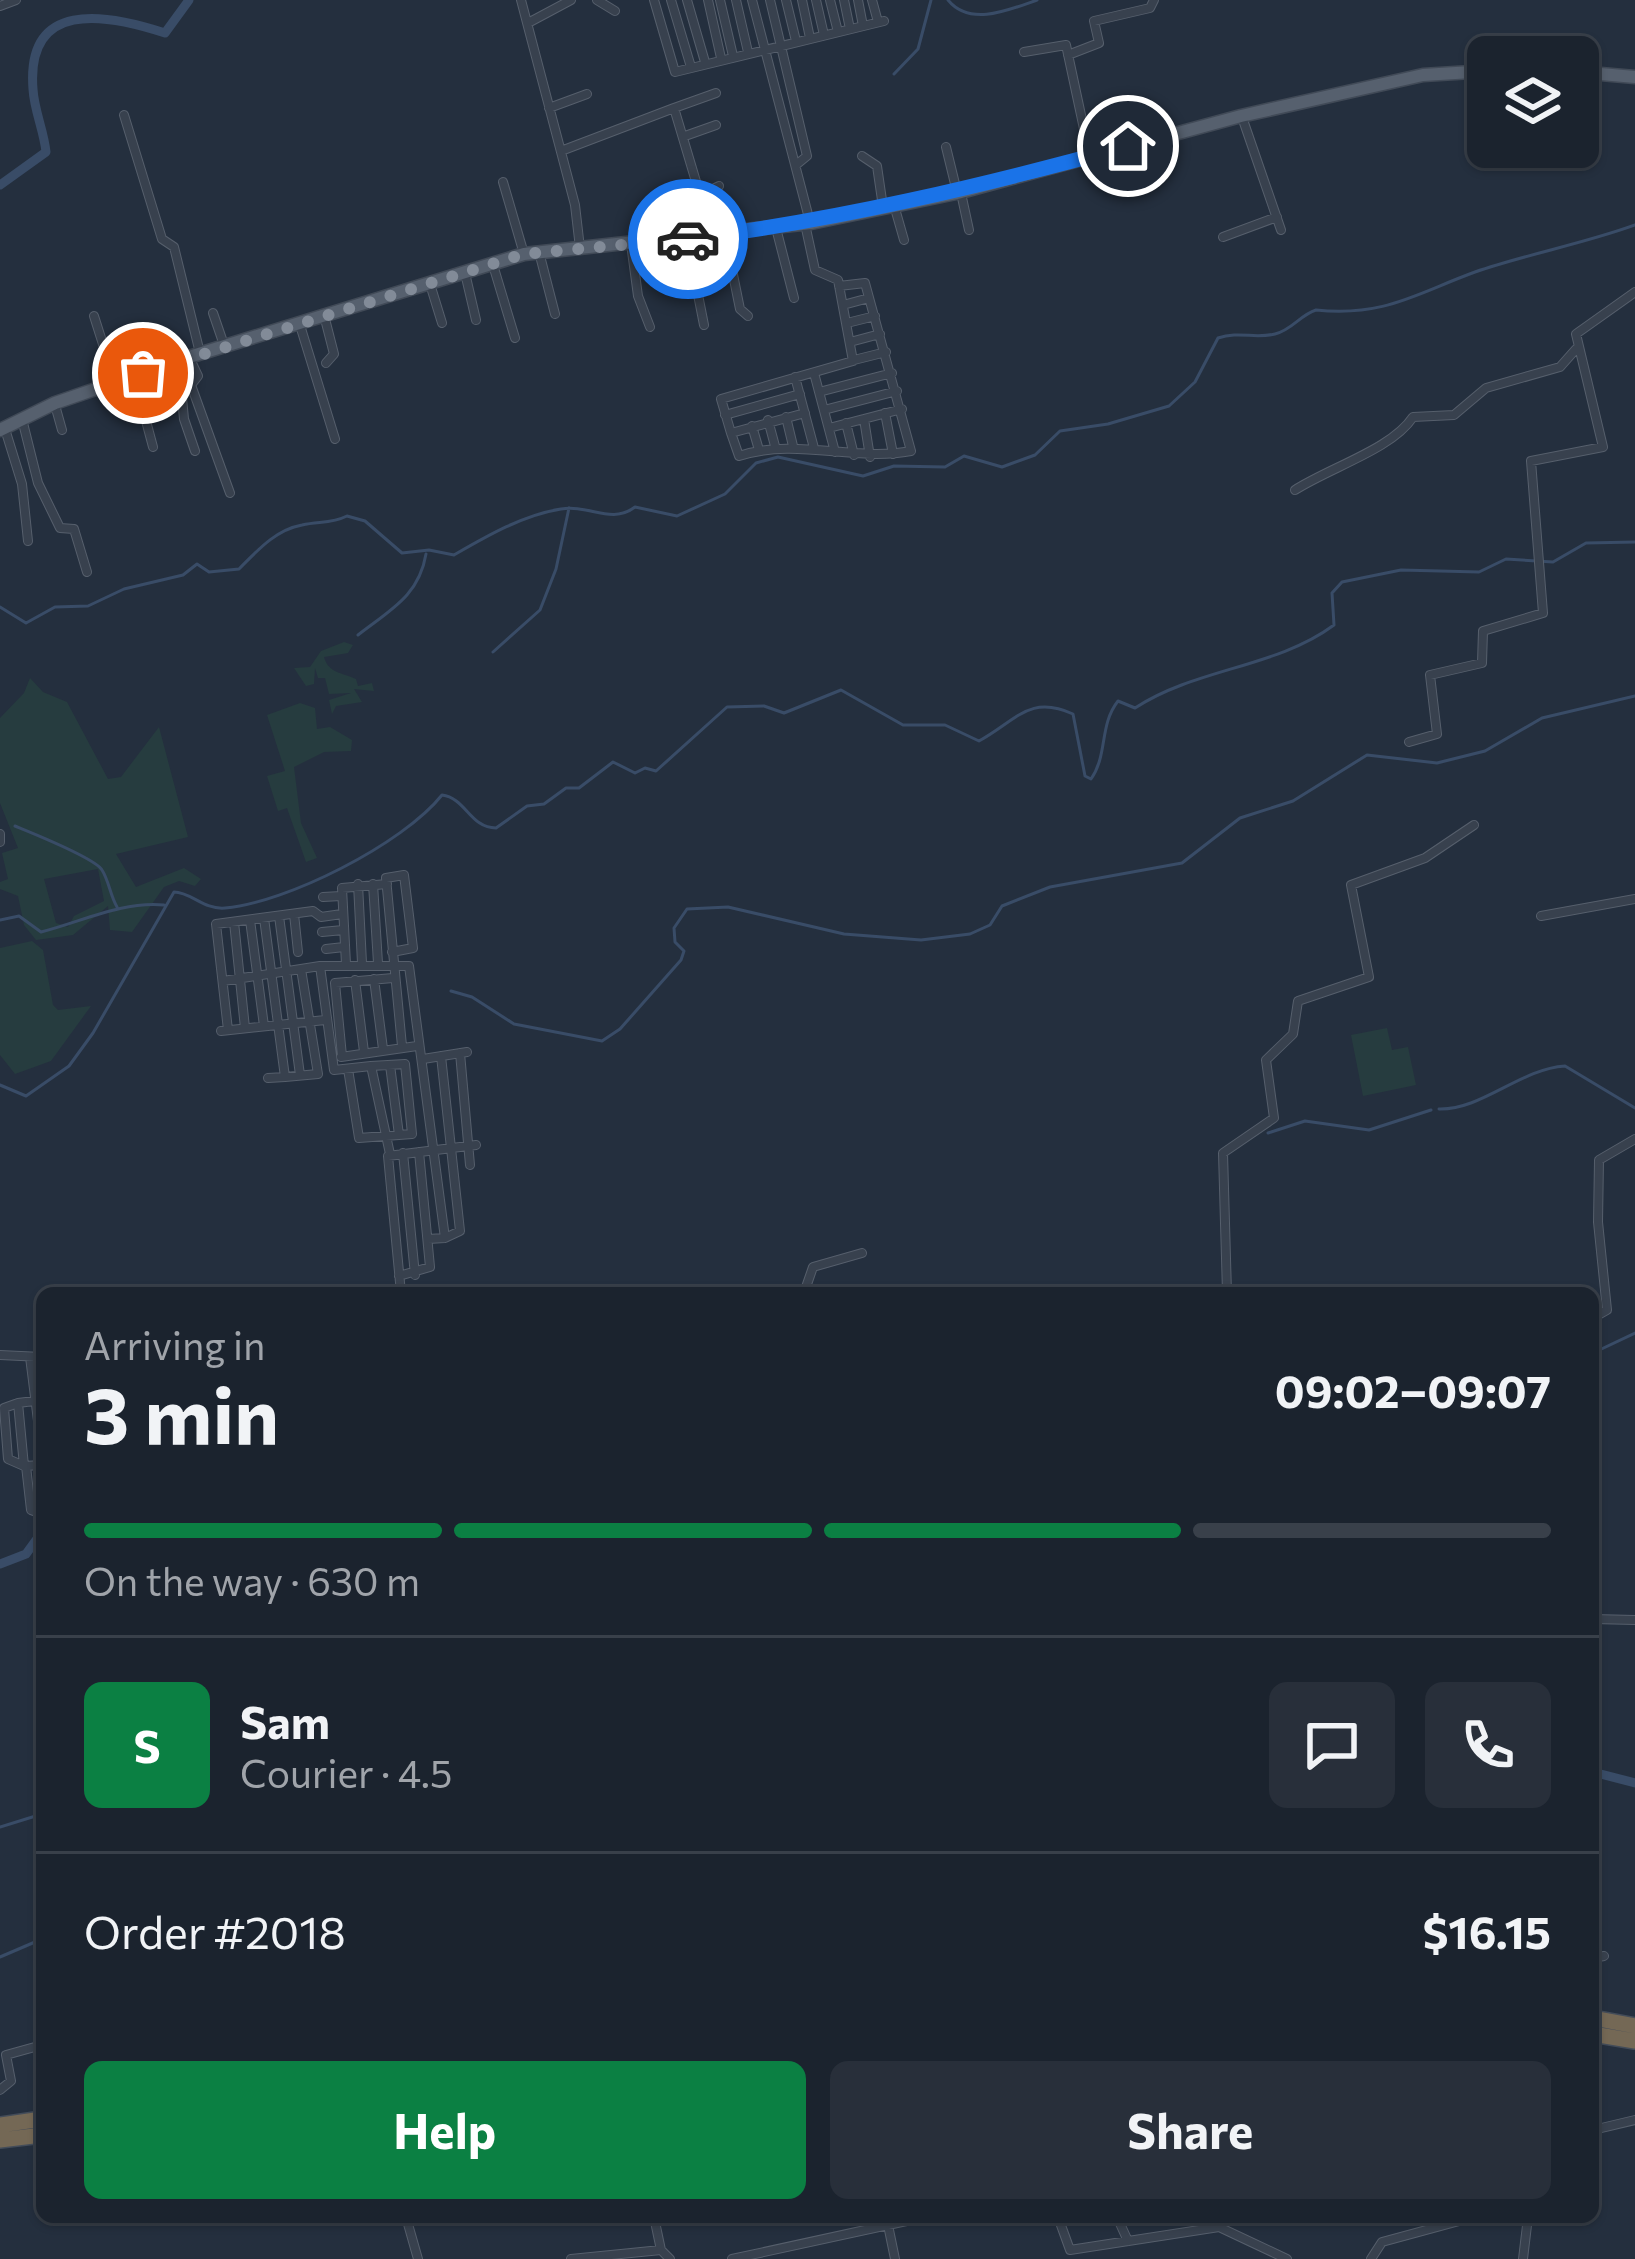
<!DOCTYPE html>
<meta charset="utf-8">
<style>
:root{--surface:#1b232e;--page:#282f3a;--text:#f1f3f6;--muted:#a0a4aa;--line:#39404a;--accent:#0b8043}
body{margin:0;font-family:Commissioner,sans-serif;background:var(--page);color:var(--text);height:100vh;display:flex;flex-direction:column;font-size:45px;white-space:nowrap}
*{box-sizing:border-box;margin:0}
p{font-size:39px;color:var(--muted)}
.icon{flex:none;width:66px;height:66px;fill:none;stroke:currentColor;stroke-width:2;stroke-linecap:round;stroke-linejoin:round}
.map{position:relative;flex:1;overflow:hidden}
.panel{position:absolute;left:36px;top:1287px;width:1563px;height:936px;display:flex;flex-direction:column;background:var(--surface);border-radius:18px;box-shadow:0 3px 9px #0004,0 0 0 3px var(--line)}
.panel>*{flex:none}
.controls{position:absolute;left:1467px;top:36px;display:grid;gap:24px}
.controls a{display:grid;place-items:center;width:132px;height:132px;border-radius:18px;background:var(--surface);box-shadow:0 3px 9px #0004,0 0 0 3px var(--line);font-size:60px}
.pin{position:absolute;display:grid;place-items:center;width:102px;height:102px;color:#fff;margin:-51px;border:6px solid #fff;border-radius:50%;box-shadow:0 3px 12px #0007}
.courier{position:absolute;display:grid;place-items:center;width:120px;height:120px;margin:-60px;border:9px solid #1a73e8;border-radius:50%;background:#fff;color:#222;box-shadow:0 3px 15px #0007}
.headline em{font-style:normal;font-weight:700}
.headline div{display:flex;flex-direction:column-reverse}
.headline{display:flex;align-items:center;justify-content:space-between;height:204px;padding:0 48px}
h1{font-size:78px;font-weight:700;line-height:90px}
.bar{display:grid;grid-template-columns:repeat(4,1fr);gap:18px 12px;align-content:center;height:144px;padding:0 48px}
.bar i{height:15px;border-radius:9px;background:var(--line)}
.bar .current{background:var(--accent)}
.bar p{grid-column:span 4}
.line{display:flex;align-items:center;gap:30px;padding:0 48px;border-top:3px solid var(--line)}
.line div{flex:1}
.round{display:grid;place-items:center;flex:none;width:126px;height:126px;border-radius:18px;background:var(--page)}
.button{display:flex;gap:24px;margin-top:auto;padding:24px 48px}
.button a{flex:1;height:138px;border-radius:18px;background:var(--accent);color:#fff;font-size:48px;font-weight:700;line-height:138px;text-align:center}
.button a+a{background:var(--page);color:var(--text)}
.map>svg:first-child{display:block}
</style>
<div class="map">
<svg width="1635" height="2259" viewBox="0 0 1635 2259">
<rect width="100%" height="100%" fill="#242f3e"/>
<!-- green -->
<path fill="#263c3f" fill-rule="evenodd" d="M 344,642 L 353,645 L 348,653 L 324,657 C 328,673 343,673 356,679 L 358,686 L 372,683 L 374,691 L 354,689 L 362,702 L 336,706 L 332,714 L 329,700 L 351,693 L 329,694 L 325,678 L 318,678 L 315,668 L 314,684 L 306,686 L 294,668 L 310,667 L 321,651 Z
M 30,678 L 43,692 L 67,702 L 108,779 L 121,777 L 159,727 L 188,837 L 116,854 L 136,887 L 184,868 L 201,879 L 195,886 L 179,881 L 164,887 L 132,932 L 110,930 L 108,906 L 73,935 L 36,940 L 24,925 L 18,896 L 0,889 L 0,882 L 8,879 L 2,853 L 18,848 L 0,803 L 0,718 L 24,693 ZM 98,869 L 104,901 L 74,916 L 68,927 L 56,923 L 44,879 Z
M 300,703 L 315,708 L 317,729 L 330,727 L 352,740 L 351,751 L 324,752 L 294,767 L 301,823 L 317,858 L 306,862 L 287,808 L 278,811 L 267,776 L 285,771 L 267,715 Z
M 32,941 L 43,950 L 53,1005 L 58,1010 L 91,1006 L 51,1061 L 15,1074 L 0,1055 L 0,948 Z
M 1387,1028 L 1392,1050 L 1408,1047 L 1416,1085 L 1363,1096 L 1351,1035 Z"/>
<g fill="none" stroke-linecap="round" stroke-linejoin="round">
<!-- stream -->
<path stroke="#394c67" stroke-width="3" d="M 948,0 C 970,27 1009,10 1037,0
M 894,74 L 918,49 L 931,0
M 0,607 L 26,623 L 55,607 L 88,606 L 124,589 L 183,575 L 197,564 L 209,572 L 239,569 C 257,551 275,530 302,525 C 319,521 331,524 347,516 L 365,521 L 402,553 L 429,550 L 454,555 C 487,536 523,515 561,509 C 589,504 611,525 635,507 L 677,516 L 725,494 L 756,463 L 778,457 L 863,476 L 894,466 L 945,467 L 964,456 L 1002,467 L 1035,455 L 1060,431 L 1108,424 L 1169,406 L 1195,382 L 1218,338 C 1239,331 1255,339 1275,334 C 1292,330 1300,315 1316,310 C 1384,317 1415,294 1475,272 C 1527,254 1583,244 1635,225
M 358,635 C 390,610 419,596 426,554
M 493,652 L 540,610 L 556,569 L 569,508
M 15,826 C 32,833 95,858 102,870 C 109,881 110,895 117,907
M 0,920 L 19,916 L 41,932 C 81,922 122,901 164,905
M 451,991 L 472,997 L 514,1024 L 602,1041 L 620,1029 L 681,960 L 684,951 L 675,942 L 674,928 L 687,909 L 728,907 L 844,934 L 921,940 L 970,934 L 990,925 L 1002,906 L 1050,887 L 1182,863 L 1240,818 L 1293,801 L 1367,755 L 1437,763 L 1485,751 L 1542,718 L 1635,696
M 0,1085 L 26,1096 L 69,1066 L 93,1033 L 174,892 C 191,892 204,910 225,908 C 286,903 403,844 442,795 C 466,798 470,828 496,828 L 527,806 L 544,804 L 566,788 L 579,788 L 613,762 L 635,773 L 645,768 L 656,771 L 727,707 L 764,706 L 784,713 L 841,690 L 903,725 L 945,725 L 979,741 C 1016,721 1029,694 1073,714 L 1085,776 L 1091,779 C 1108,755 1099,725 1118,701 L 1135,708 C 1196,668 1276,668 1334,625 L 1332,593 L 1342,582 L 1401,570 L 1479,572 L 1506,559 L 1553,562 L 1586,543 L 1635,542
M 1439,1109 C 1482,1110 1520,1069 1565,1066 L 1635,1108
M 1268,1133 L 1305,1121 L 1369,1130 L 1431,1110
M 1593,1353 L 1635,1333
M 0,1827 L 42,1814
M 0,1957 L 42,1939"/>
<!-- river -->
<path stroke="#394c67" stroke-width="9" d="M 0,185 L 46,152 C 44,131 34,110 33,89 C 26,0 104,13 165,33 L 189,0
M 0,1564 L 26,1554 L 42,1532
M 1593,1772 L 1635,1783"/>
<!-- minor casing -->
<g stroke="#565f6c" stroke-width="10">
<path id="minor" d="M 521,0 L 575,205 L 580,248
M 597,0 L 615,11
M 654,0 L 675,72 L 884,21
M 671,0 L 691,67
M 687,0 L 705,62
M 708,0 L 721,58
M 720,0 L 733,56
M 736,0 L 748,52
M 752,0 L 810,222
M 770,0 L 807,156 L 796,165
M 786,0 L 796,41
M 802,0 L 810,38
M 816,0 L 824,35
M 830,0 L 838,32
M 844,0 L 850,29
M 858,0 L 863,26
M 872,0 L 878,22
M 0,6 L 16,0
M 528,23 L 571,0
M 1024,52 L 1066,45 L 1090,157
M 1068,55 L 1099,43 L 1094,21 L 1150,8 L 1154,0
M 549,108 L 587,94
M 674,108 L 716,93
M 124,115 L 162,239 L 174,247 L 200,353
M 1242,117 L 1281,230
M 685,136 L 716,125
M 946,147 L 957,192
M 561,151 L 674,108 L 700,195 L 719,186
M 862,156 L 877,166 L 883,207
M 503,182 L 524,254
M 961,193 L 969,230
M 894,205 L 904,240
M 691,216 L 696,237
M 776,228 L 794,298
M 725,235 L 740,309 L 748,316
M 1223,237 L 1277,217
M 687,239 L 704,325
M 665,242 L 672,273
M 631,244 L 638,296 L 650,327
M 539,252 L 555,314
M 493,265 L 515,338
M 465,273 L 476,320
M 430,284 L 442,323
M 843,305 L 869,298
M 213,313 L 224,345
M 324,315 L 334,354 L 326,363
M 94,316 L 115,382
M 299,322 L 335,439
M 847,323 L 875,316
M 850,342 L 880,334
M 189,357 L 198,376 L 191,385 L 230,493
M 854,360 L 886,352
M 814,373 L 835,452
M 795,377 L 814,448
M 122,381 L 131,405
M 181,387 L 184,419 L 195,451
M 819,392 L 892,373
M 55,405 L 62,430
M 824,410 L 897,391
M 805,413 L 731,433 L 721,399 L 853,361 L 838,280 L 815,270 L 805,224
M 885,413 L 893,454
M 725,415 L 800,394
M 786,417 L 793,446
M 22,419 L 38,483 L 60,528 L 74,529 L 87,572
M 864,419 L 870,457
M 768,420 L 775,446
M 846,423 L 854,455
M 752,426 L 759,450
M 829,428 L 902,409
M 5,429 L 22,484 L 28,541
M 731,433 L 739,456 C 798,437 852,462 911,451 L 865,283 L 839,286
M 153,447 L 142,406 L 181,387 L 174,362
M 1295,490 C 1331,467 1392,449 1413,417 L 1454,415 L 1486,388 L 1560,367 L 1576,349
M 1409,742 L 1437,734 L 1430,675 L 1482,663 L 1483,631 L 1543,613 L 1531,461 L 1603,447 L 1576,334 L 1635,292
M 0,834 L 0,842
M 358,884 L 362,963
M 373,884 L 378,963
M 323,897 L 341,896
M 294,914 L 298,952
M 279,916 L 300,1075
M 1541,916 L 1635,899
M 264,918 L 285,1077 L 318,1074 L 301,969
M 250,920 L 264,1026
M 234,922 L 245,1028
M 322,932 L 343,930
M 326,949 L 344,947
M 392,952 L 413,948 L 404,875 L 386,878 L 402,1046
M 346,964 L 342,888 L 387,884
M 374,979 L 383,1049
M 355,980 L 364,1052
M 223,981 L 320,966
M 228,1030 L 216,924 L 313,911 L 321,917 L 342,914
M 221,1031 L 325,1020
M 460,1053 L 470,1165
M 342,1056 L 335,983 L 393,978
M 441,1056 L 460,1231 L 445,1238
M 341,1057 L 417,1046
M 423,1059 L 467,1052
M 390,1065 L 399,1135
M 348,1069 L 359,1138 L 412,1134 L 405,1064 L 371,1066
M 268,1078 L 285,1077
M 403,1153 L 415,1275
M 390,1154 L 371,1066 L 334,1070 L 320,966 L 409,966 L 445,1238 L 428,1239
M 399,1276 L 430,1267 L 419,1152
M 401,1293 L 388,1156 L 476,1145
M 754,1293 L 804,1293 L 813,1267 L 862,1253
M 1227,1293 L 1223,1153 L 1274,1118 L 1266,1060 L 1293,1034 L 1298,1001 L 1369,977 L 1351,885 L 1425,858 L 1474,825
M 1593,1318 L 1607,1310 L 1598,1222 L 1599,1160 L 1635,1139
M 0,1355 L 42,1357
M 30,1357 L 42,1453
M 42,1400 L 18,1403 L 24,1466 L 42,1465
M 18,1403 L 4,1408 L 8,1459 L 24,1466
M 26,1466 L 31,1510 L 42,1514
M 1593,1619 L 1635,1620
M 1593,1958 L 1604,1956
M 0,2090 L 11,2081 L 6,2055 L 42,2045
M 1593,2130 L 1635,2120
M 406,2217 L 418,2259
M 654,2217 L 661,2250
M 1058,2217 L 1070,2250 L 1219,2227 L 1287,2259
M 1117,2217 L 1128,2241
M 888,2225 L 895,2259
M 571,2259 L 661,2250 L 670,2259
M 732,2259 L 925,2217
M 1371,2259 L 1382,2242 L 1474,2217
M 1523,2259 L 1528,2217"/>
</g>
<!-- major casing -->
<g stroke="#414a57" stroke-width="15">
<path id="major" d="M 1578,72 L 1635,77
M 0,430 L 55,403 L 189,357 L 524,254 L 811,223 L 961,192 L 1241,116 L 1423,75 L 1488,71"/>
</g>
<!-- highway casing -->
<g stroke="#434c59" stroke-width="18">
<path id="highway" d="M 1593,2018 L 1635,2026
M 1593,2034 L 1635,2041
M 0,2125 L 42,2119
M 0,2140 L 42,2135"/>
</g>
<!-- minor -->
<use href="#minor" stroke="#38414e" stroke-width="8"/>
<!-- major -->
<use href="#major" stroke="#56606e" stroke-width="12"/>
<!-- highway -->
<use href="#highway" stroke="#746855" stroke-width="15"/>
</g>
<g fill="none" stroke-linecap="round" stroke-linejoin="round">
<!-- done -->
<path stroke="#828b98" stroke-width="12" stroke-dasharray="0 21.6" d="M 143,373 L 524,254 L 688,239"/>
<!-- route -->
<path stroke="#1a73e8" stroke-width="15" d="M 688,239 C 838,220 982,186 1128,146"/>
</g>
</svg>
<div class="controls">
<a><svg class="icon" aria-label="layers" viewBox="0 0 24 24"><path d="M12 4l9 5-9 5-9-5zM3 14l9 5 9-5"/></svg></a>
</div>
<div class="pin" style="left:143px;top:373px;background:#ea580c"><svg class="icon" aria-label="bag" viewBox="0 0 24 24"><path d="M5 8h14l-1 12H6zM9 8a3 3 0 0 1 6 0"/></svg></div>
<div class="pin" style="left:1128px;top:146px;background:#1f2937"><svg class="icon" aria-label="home" viewBox="0 0 24 24"><path d="M3 11l9-7 9 7M6 9v11h12V9"/></svg></div>
<div class="courier" style="left:688px;top:239px"><svg class="icon" aria-label="car" viewBox="0 0 24 24"><path d="M5 17H2v-5l4-1 3-4h7l3 4 3 1v5h-3M9 17h6M6 11h13"/><circle cx="7" cy="17" r="2"/><circle cx="17" cy="17" r="2"/></svg></div>
<section class="panel">
<div class="headline"><div><h1>3 min</h1><p>Arriving in</p></div><em>09:02–09:07</em></div>
<div class="bar"><i class="current"></i><i class="current"></i><i class="current"></i><i></i><p>On the way · 630 m</p></div>
<div class="line" style="height:216px"><b class="round" style="background:var(--accent);color:#fff">S</b><div><b>Sam</b><p>Courier · 4.5</p></div><a class="round"><svg class="icon" aria-label="chat" viewBox="0 0 24 24"><path d="M4 5h16v11H9l-5 4z"/></svg></a><a class="round"><svg class="icon" aria-label="phone" viewBox="0 0 24 24"><path d="M5 4h4l2 5-3 2q2 4 5 5l2-3 5 2v4C11 20 4 13 5 4z"/></svg></a></div>
<div class="line" style="height:156px"><div>Order #2018</div><b>$16.15</b></div>
<div class="button"><a>Help</a><a>Share</a></div>
</section>
</div>
